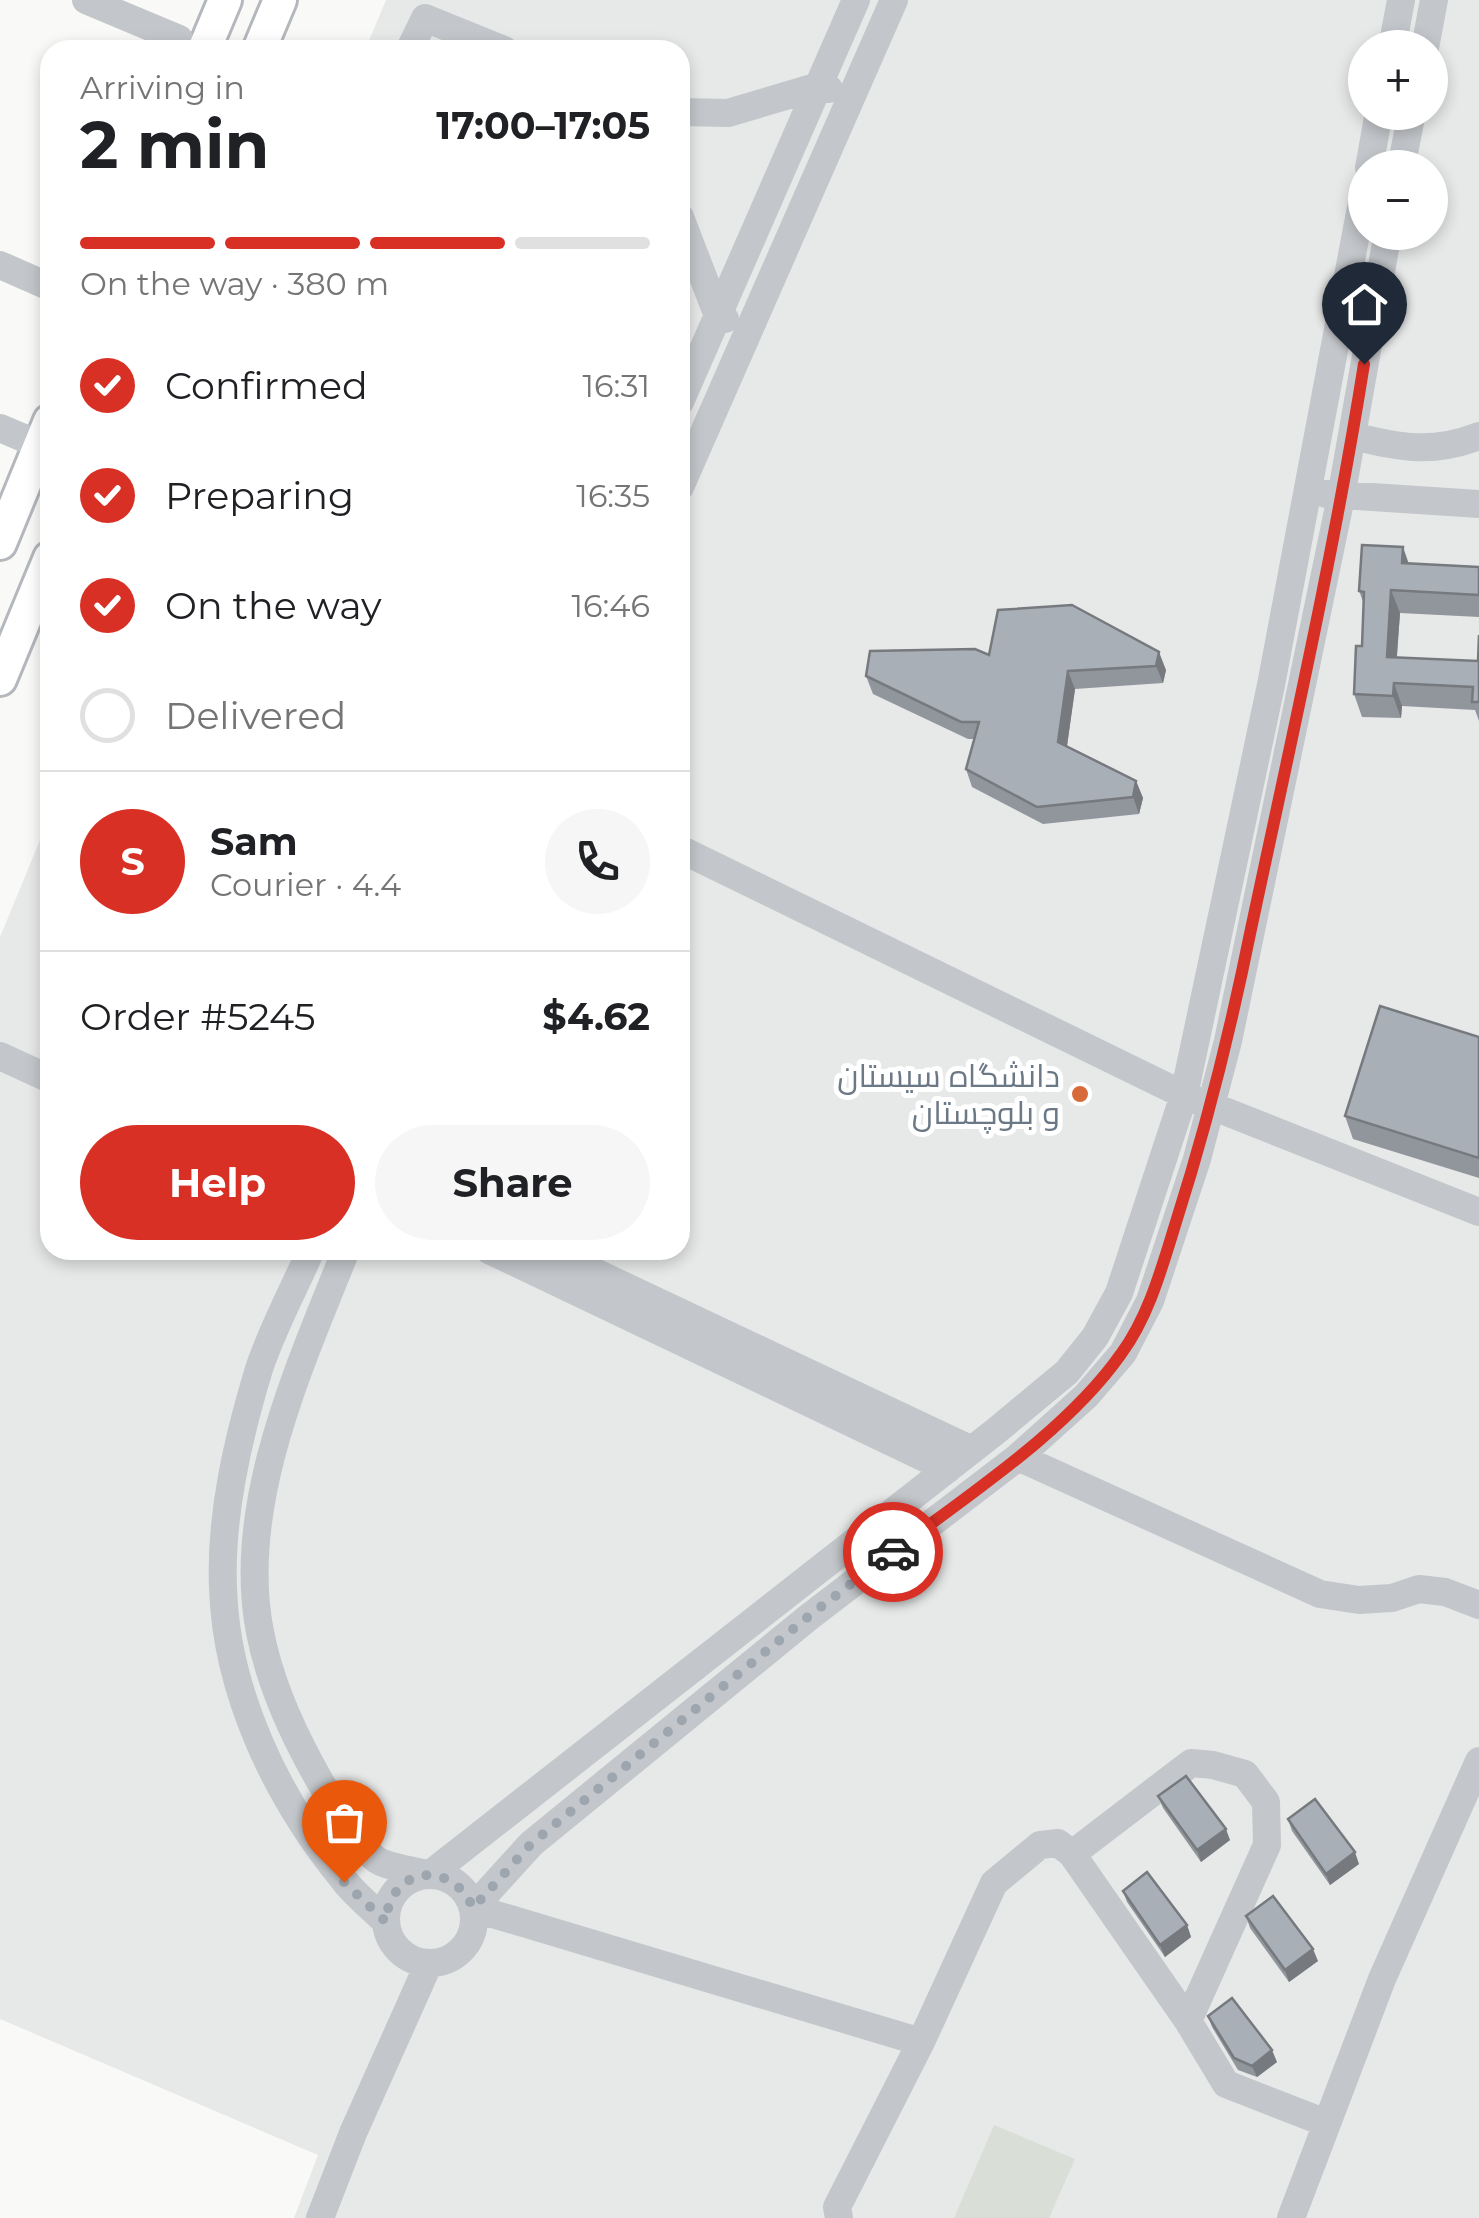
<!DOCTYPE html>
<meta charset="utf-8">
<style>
:root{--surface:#fff;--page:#f6f6f6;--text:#202124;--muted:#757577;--line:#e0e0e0;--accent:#d93025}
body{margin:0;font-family:Montserrat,Cairo,sans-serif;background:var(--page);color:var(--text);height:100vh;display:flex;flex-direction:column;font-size:38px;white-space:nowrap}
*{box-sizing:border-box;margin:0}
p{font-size:32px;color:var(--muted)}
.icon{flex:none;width:55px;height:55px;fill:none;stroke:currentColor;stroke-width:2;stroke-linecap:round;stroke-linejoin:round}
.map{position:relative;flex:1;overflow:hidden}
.sheet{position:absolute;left:40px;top:40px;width:650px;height:1220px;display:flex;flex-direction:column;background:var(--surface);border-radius:30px;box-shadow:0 5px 15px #0003}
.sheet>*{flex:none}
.buttons{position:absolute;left:1348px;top:30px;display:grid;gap:20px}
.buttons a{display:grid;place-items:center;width:100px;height:100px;border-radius:50%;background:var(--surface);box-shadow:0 5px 15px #0003;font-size:50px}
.pin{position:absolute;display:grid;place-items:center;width:85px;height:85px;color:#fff;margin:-102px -42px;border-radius:50% 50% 50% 0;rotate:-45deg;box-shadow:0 0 10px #0007}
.pin .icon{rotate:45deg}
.courier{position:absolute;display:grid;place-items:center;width:100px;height:100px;margin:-50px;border:8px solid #d93025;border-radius:50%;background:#fff;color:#222;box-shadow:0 2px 12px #0007}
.head em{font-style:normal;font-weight:700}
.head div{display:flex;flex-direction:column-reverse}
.head{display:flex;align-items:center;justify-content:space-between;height:170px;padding:0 40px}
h1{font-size:65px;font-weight:700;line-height:75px}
.bar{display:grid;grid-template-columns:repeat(4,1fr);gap:15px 10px;align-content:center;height:120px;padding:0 40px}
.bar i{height:12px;border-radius:8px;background:var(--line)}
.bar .selected{background:var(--accent)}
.bar p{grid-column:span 4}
.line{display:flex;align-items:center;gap:25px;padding:0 40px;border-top:2px solid var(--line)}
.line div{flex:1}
.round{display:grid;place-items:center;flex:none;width:105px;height:105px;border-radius:52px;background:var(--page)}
ol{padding:0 40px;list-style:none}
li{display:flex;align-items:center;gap:30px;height:110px}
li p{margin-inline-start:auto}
li .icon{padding:10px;border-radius:50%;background:var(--accent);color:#fff;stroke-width:4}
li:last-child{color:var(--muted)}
li i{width:55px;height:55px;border:5px solid var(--line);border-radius:50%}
.action{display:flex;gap:20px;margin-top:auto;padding:20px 40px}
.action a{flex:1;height:115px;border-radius:60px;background:var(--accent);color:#fff;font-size:40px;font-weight:700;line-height:115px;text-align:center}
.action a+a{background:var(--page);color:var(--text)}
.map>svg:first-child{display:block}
</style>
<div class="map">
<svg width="1479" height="2218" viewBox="0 0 1479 2218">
<rect width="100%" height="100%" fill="#f9f9f7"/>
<!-- built -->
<path fill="#e7e8e8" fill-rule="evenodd" d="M 386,0 L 1479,0 L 1479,2218 L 294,2218 L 318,2155 L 0,2019 L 0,937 L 50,816 L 50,1250 L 680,1250 L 680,50 L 365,50 ZM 1365,48 L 1430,48 L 1430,112 L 1365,112 ZM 1365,168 L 1430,168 L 1430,232 L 1365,232 Z"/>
<!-- green -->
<path fill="#d9ded7" d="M 994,2125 L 1075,2159 L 1049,2218 L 954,2218 Z"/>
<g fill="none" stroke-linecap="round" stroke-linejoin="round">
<!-- major casing -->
<g stroke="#b4b8bd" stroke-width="38">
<path id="major" d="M 204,50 L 225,0
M 259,50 L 280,0
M 0,543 L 50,421
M 0,679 L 50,558"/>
</g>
<!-- minor -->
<path stroke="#c3c6ca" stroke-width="28" d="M 86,0 L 179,39
M 1392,48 L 1401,0
M 1425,48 L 1434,0
M 412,50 L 410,49 L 425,18 L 504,50
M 680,112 L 728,113 L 819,86 L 829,89
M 1369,168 L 1379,112
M 1401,168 L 1412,112
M 680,217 L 718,316 L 725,319
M 0,265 L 50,287
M 680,402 L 856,0
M 0,428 L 40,445
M 1353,436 C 1400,448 1432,454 1479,436
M 680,487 L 894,0
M 1326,494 L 1479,504
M 680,849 L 1184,1095 L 1479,1212
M 0,1056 L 50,1079
M 311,1250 C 294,1289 272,1329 259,1369 C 238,1438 220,1515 223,1587 C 226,1693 277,1798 343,1879 C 355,1895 372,1908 386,1922
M 346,1250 C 300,1366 235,1505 260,1632 C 269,1679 289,1725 312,1767 C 322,1786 361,1850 377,1860 C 390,1868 414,1870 429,1875 L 996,1431 L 1067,1372 L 1095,1337 L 1119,1293 L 1184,1095 L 1271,685 L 1365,186
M 489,1250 L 948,1469
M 548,1250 L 972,1450
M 1018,1457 L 1320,1594 L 1359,1600 L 1392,1598 L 1419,1589 L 1445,1592 L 1479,1605
M 1072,1854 L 1188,2021 L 1226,2084 L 1326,2123
M386 1919a44 44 0 1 1 88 0a44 44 0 1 1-88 0Z
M 921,2042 L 473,1908 L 531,1844 L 809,1617 L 1018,1457 L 1086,1396 L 1123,1353 L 1150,1301 L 1197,1159 L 1228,1041 L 1341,497 L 1388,232
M 320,2218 L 353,2133 L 429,1963
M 839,2218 L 837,2207 L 921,2042 L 994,1883 L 1040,1845 L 1058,1843 L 1072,1854 L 1191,1763 L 1213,1765 L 1245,1774 L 1266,1802 L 1267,1845 L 1188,2021
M 1291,2218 L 1382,1979 L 1479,1761"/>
<!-- major -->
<use href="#major" stroke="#fff" stroke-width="32"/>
</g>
<!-- wall -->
<path fill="#91969d" d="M 1409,563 L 1479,567 L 1479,617 L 1400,613 L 1397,657 L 1478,661 L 1479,634 L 1479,721 L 1475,710 L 1402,706 L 1401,718 L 1362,717 L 1354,694 L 1362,646 L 1364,604 L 1359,591 Z
M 1072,605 L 1166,670 L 1163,683 L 1075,689 L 1067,746 L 1136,781 L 1143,798 L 1139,814 L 1043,824 L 972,787 L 966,769 L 974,739 L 968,739 L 873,694 L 866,676 L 989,655 Z
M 1479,1037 L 1479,1178 L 1353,1139 L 1345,1116 Z
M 1158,1796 L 1230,1840 L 1201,1862 L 1163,1808 Z
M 1288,1819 L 1359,1864 L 1330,1885 L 1292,1831 Z
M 1123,1891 L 1187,1925 L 1191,1937 L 1165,1957 L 1127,1902 Z
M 1246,1916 L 1318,1961 L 1289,1982 L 1250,1928 Z
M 1208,2016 L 1277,2062 L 1257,2077 L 1238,2070 L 1212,2027 Z"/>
<!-- shaded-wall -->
<path fill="#767a7f" d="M 1403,547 L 1411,570 L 1402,563 Z
M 1391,590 L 1400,613 L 1395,679 L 1387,657 Z
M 1159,652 L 1166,670 L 1163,683 L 1156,666 Z
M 1068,671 L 1075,689 L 1065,760 L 1058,742 Z
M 1394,683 L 1402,706 L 1401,718 L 1393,696 Z
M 1136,781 L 1143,798 L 1139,814 L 1133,797 Z
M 1226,1829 L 1230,1840 L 1201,1862 L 1197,1850 Z
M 1355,1852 L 1359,1864 L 1330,1885 L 1326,1874 Z
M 1187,1925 L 1191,1937 L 1165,1957 L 1160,1945 Z
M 1313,1949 L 1318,1961 L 1289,1982 L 1285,1970 Z
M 1272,2050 L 1277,2062 L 1257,2077 L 1252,2066 Z"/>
<!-- building -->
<path fill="#a9afb6" stroke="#767a7f" stroke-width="2.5" d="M 1362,545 L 1403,547 L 1402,563 L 1479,567 L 1479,595 L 1391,590 L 1387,657 L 1478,661 L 1479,635 L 1479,702 L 1472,702 L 1473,687 L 1394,683 L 1393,696 L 1354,694 L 1356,646 L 1362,646 L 1364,592 L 1359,591 Z
M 1072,605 L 1159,652 L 1156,666 L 1068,671 L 1058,742 L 1136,781 L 1133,797 L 1037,807 L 966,769 L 979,722 L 961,722 L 866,676 L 870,651 L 975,649 L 989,655 L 998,610 Z
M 1380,1006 L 1479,1037 L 1479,1158 L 1345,1116 Z
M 1186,1776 L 1226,1829 L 1197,1850 L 1158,1796 Z
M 1315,1799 L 1355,1852 L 1326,1874 L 1288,1819 Z
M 1147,1872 L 1187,1925 L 1160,1945 L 1123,1891 Z
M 1273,1896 L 1313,1949 L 1285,1970 L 1246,1916 Z
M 1232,1998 L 1272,2050 L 1252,2066 L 1234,2058 L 1208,2016 Z"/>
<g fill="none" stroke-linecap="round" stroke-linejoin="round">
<!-- done -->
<path stroke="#9da5ae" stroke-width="10" stroke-dasharray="0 18" d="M 344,1882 L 386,1922 C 389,1867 451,1858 473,1908 L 531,1844 L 809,1616 L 893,1552"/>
<!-- route -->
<path stroke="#d93025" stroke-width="12" d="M 893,1552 C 968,1495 1067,1431 1121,1354 C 1149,1316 1162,1267 1176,1222 C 1207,1125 1231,1028 1251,929 C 1291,741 1334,553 1364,364"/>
</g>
<!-- markers -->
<circle fill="#d66a3a" stroke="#fff" stroke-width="4" cx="1080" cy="1094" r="10"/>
<g text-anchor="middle" stroke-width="10" stroke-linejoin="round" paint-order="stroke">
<!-- poi labels -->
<g font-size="32" fill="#6b7886" stroke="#fff" text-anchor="end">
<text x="1060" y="1087">دانشگاه سیستان<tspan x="1060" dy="37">و بلوچستان</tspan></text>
</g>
</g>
</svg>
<div class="buttons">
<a>+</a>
<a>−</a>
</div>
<div class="pin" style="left:344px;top:1882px;background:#ea580c"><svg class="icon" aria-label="bag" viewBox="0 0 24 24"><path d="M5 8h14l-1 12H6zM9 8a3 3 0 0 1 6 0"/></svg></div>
<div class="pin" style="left:1364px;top:364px;background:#1f2937"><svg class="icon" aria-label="home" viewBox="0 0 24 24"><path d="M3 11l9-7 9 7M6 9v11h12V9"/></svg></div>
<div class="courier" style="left:893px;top:1552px"><svg class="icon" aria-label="car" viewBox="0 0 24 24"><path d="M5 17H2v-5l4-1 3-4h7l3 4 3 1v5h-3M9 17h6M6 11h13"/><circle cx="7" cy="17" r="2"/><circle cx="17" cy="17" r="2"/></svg></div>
<section class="sheet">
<div class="head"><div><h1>2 min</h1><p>Arriving in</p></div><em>17:00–17:05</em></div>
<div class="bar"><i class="selected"></i><i class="selected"></i><i class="selected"></i><i></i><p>On the way · 380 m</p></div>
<ol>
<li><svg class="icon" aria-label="check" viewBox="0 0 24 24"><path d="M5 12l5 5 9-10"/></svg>Confirmed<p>16:31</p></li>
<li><svg class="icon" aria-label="check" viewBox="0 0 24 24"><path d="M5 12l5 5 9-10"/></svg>Preparing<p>16:35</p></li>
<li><svg class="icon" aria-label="check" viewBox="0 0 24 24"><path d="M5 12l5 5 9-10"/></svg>On the way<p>16:46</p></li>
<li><i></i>Delivered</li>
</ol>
<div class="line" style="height:180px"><b class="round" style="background:var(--accent);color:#fff">S</b><div><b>Sam</b><p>Courier · 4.4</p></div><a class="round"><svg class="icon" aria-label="phone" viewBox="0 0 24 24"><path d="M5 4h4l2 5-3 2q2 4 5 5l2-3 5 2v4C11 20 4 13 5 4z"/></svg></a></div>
<div class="line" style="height:130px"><div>Order #5245</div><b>$4.62</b></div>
<div class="action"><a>Help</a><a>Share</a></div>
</section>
</div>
